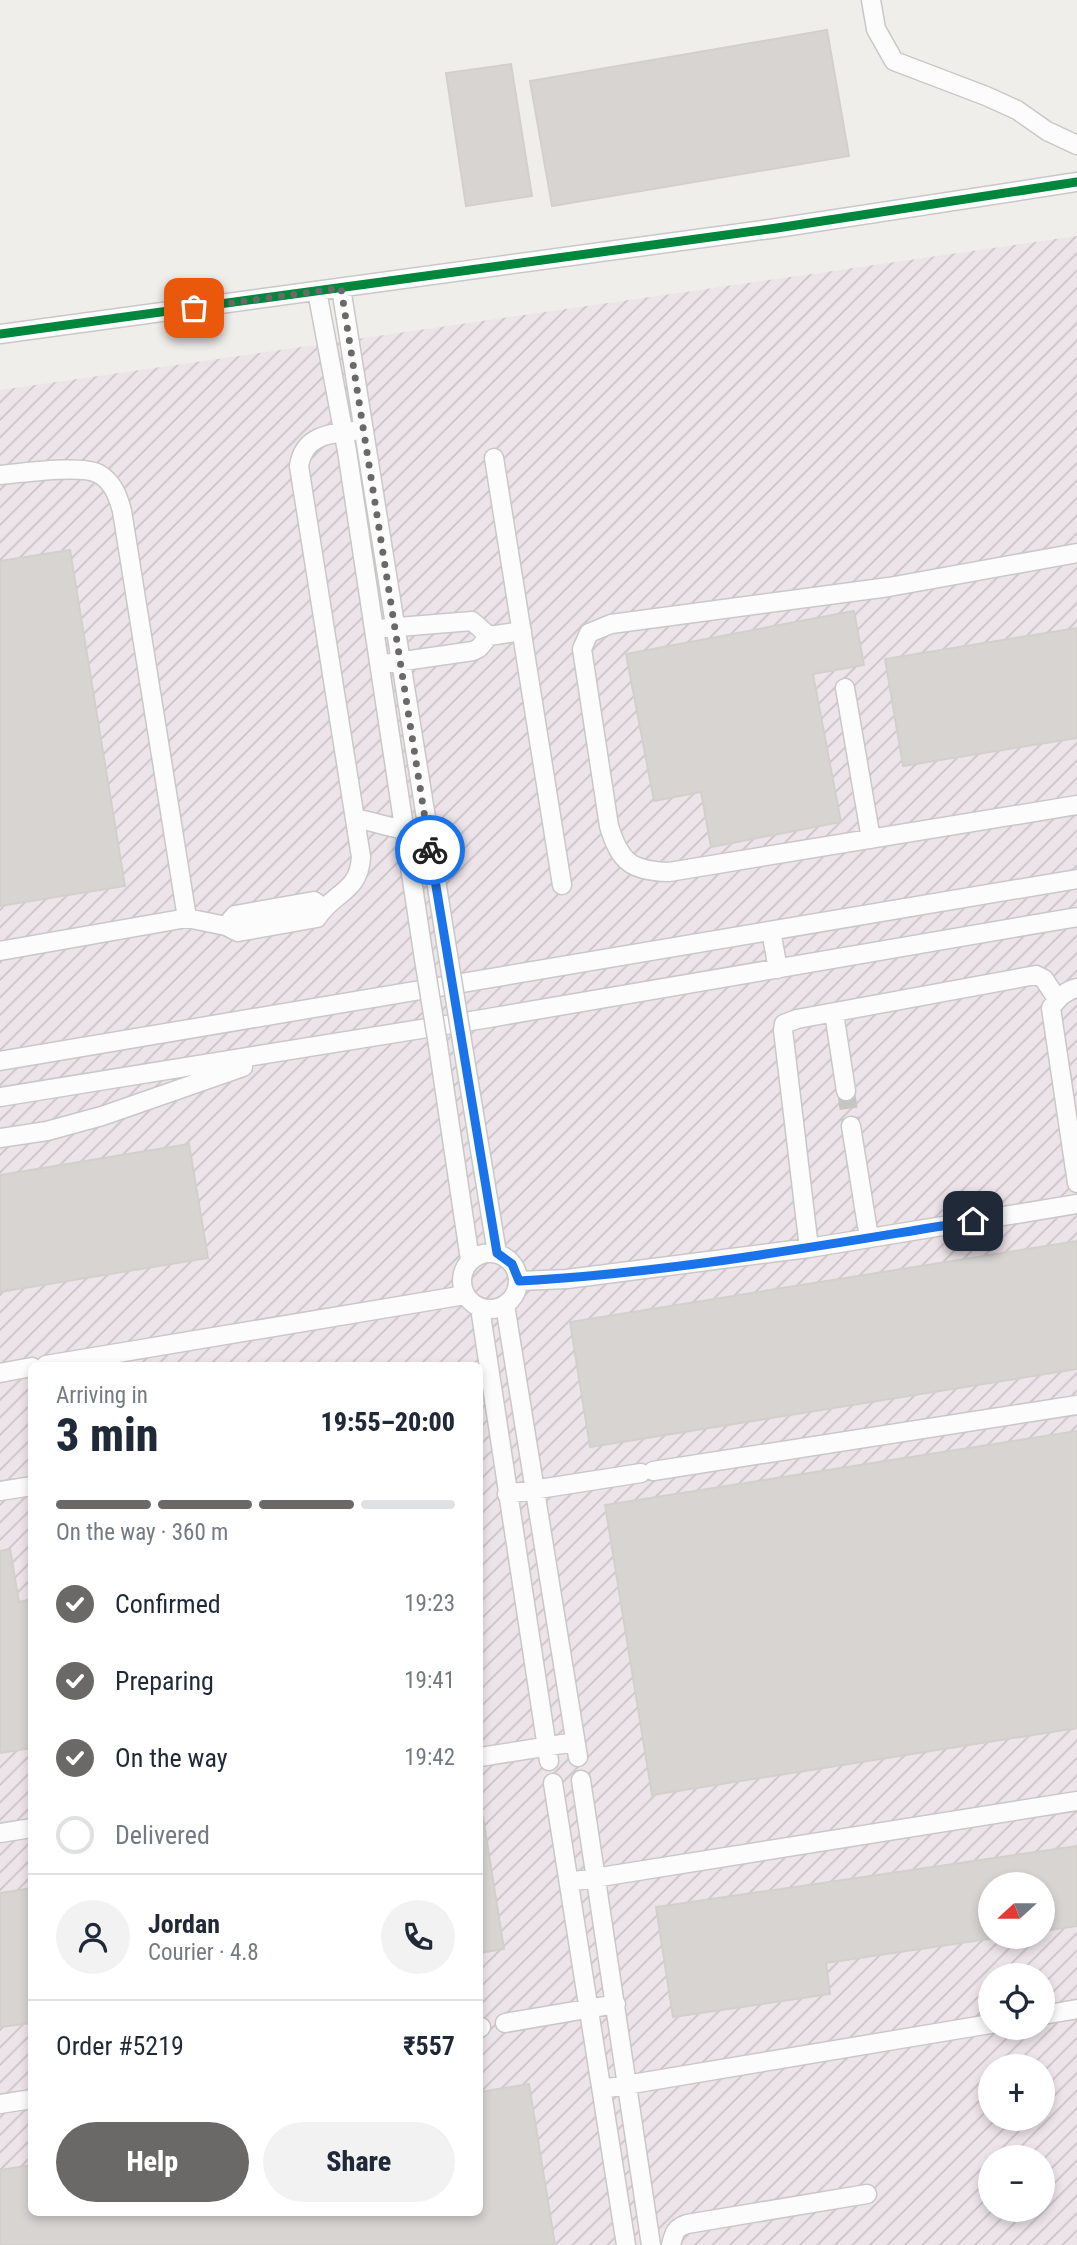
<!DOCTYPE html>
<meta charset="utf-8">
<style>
:root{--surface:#fff;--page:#f2f2f3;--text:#1f2937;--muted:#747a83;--line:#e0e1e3;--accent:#6a6968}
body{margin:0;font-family:"Roboto Condensed",sans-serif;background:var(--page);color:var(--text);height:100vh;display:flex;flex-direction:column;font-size:26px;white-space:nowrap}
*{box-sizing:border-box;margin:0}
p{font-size:23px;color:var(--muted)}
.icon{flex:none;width:38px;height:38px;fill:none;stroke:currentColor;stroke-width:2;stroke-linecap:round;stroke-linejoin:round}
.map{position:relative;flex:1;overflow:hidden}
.drawer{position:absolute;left:28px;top:1362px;width:455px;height:854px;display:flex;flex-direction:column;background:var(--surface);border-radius:10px;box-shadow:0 4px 10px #0003}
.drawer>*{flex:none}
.needle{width:46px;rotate:249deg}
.tools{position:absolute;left:978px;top:1872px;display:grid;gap:14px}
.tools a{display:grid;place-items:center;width:77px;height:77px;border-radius:50%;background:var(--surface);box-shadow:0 4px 10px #0003;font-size:35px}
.pin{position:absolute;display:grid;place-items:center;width:60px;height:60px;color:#fff;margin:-30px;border-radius:14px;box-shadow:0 4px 10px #0006}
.courier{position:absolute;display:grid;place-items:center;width:70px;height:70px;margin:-35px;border:5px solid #1a73e8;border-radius:50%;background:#fff;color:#222;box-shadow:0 2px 9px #0007}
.overview em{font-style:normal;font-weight:800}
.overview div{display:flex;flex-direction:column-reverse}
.overview{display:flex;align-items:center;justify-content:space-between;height:119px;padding:0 28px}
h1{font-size:46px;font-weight:800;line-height:52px}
.bar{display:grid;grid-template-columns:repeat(4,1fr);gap:10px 7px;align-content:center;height:84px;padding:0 28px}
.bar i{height:9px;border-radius:5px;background:var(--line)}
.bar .on{background:var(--accent)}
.bar p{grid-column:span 4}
.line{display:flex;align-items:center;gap:18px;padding:0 28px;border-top:2px solid var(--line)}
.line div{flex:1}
.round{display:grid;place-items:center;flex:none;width:74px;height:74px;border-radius:37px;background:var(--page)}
ol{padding:0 28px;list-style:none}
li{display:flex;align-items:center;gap:21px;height:77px}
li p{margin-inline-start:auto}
li .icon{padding:7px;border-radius:50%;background:var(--accent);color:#fff;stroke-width:4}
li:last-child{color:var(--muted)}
li i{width:38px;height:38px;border:4px solid var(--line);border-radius:50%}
.action{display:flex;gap:14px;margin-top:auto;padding:14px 28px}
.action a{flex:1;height:80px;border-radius:42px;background:var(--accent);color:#fff;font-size:28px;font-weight:800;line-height:80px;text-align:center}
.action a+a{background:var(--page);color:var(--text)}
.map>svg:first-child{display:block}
</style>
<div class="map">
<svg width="1077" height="2245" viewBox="0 0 1077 2245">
<defs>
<pattern id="industrial-furrows" width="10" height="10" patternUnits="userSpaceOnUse" patternTransform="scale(1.75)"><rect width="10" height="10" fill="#ede4e9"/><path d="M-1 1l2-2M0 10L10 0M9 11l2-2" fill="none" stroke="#cbc3c8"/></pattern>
</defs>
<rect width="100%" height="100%" fill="#f0eeeb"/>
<!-- industrial -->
<path fill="url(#industrial-furrows)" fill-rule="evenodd" d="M 1077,236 L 1077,2245 L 0,2245 L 0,390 ZM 32,1365 L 480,1365 L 480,2212 L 32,2212 ZM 990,1885 L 1043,1885 L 1043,1937 L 990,1937 ZM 990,1976 L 1043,1976 L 1043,2028 L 990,2028 ZM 990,2067 L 1043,2067 L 1043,2119 L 990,2119 ZM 990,2158 L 1043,2158 L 1043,2210 L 990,2210 Z"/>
<!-- building -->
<path fill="#d7d4d2" stroke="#d3d0cc" stroke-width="2" d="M 827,30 L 849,156 L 552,206 L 530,81 Z
M 511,64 L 532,196 L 466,206 L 446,73 Z
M 70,550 L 125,886 L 0,906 L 0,561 Z
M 854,611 L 864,665 L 813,674 L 841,822 L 711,847 L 701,792 L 654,801 L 626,654 Z
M 1077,628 L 1077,738 L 903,766 L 885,659 Z
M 189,1144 L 208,1258 L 0,1292 L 0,1175 Z
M 1077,1241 L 1077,1369 L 590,1447 L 570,1322 Z
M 1077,1431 L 1077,1728 L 652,1795 L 605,1505 Z
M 10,1549 L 19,1602 L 32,1599 L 32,1748 L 0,1753 L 0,1551 Z
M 483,1817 L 504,1949 L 480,1953 L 480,1818 Z
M 1077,1846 L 1077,1926 L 1043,1931 L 1043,1885 L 990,1885 L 990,1937 L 1001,1937 L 826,1963 L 830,1994 L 673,2017 L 656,1907 Z
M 32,1888 L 32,2023 L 0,2027 L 0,1893 Z
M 529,2084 L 555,2245 L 0,2245 L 0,2170 L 32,2165 L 32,2212 L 480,2212 L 480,2092 Z"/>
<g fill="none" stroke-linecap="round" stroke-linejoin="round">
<!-- minor-tunnel -->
<path stroke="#c7c5c3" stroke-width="18" stroke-dasharray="18 9" stroke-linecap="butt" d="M 846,1091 L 851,1126"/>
<!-- minor casing -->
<g stroke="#c9c8c7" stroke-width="21">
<path id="minor" d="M 871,0 L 876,29 L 894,61 L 986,96 L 1017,110 L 1047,131 L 1077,145
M 341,288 L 448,955
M 317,291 L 347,451 L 424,959
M 0,334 L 777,228 L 1077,182
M 494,458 L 562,885
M 0,475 C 21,473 83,464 99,474 C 113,482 118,496 122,511 L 187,918
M 1077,553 L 889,587 L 611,624 L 589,633 L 582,649 L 609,826 C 620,862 631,871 669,872 L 1077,805
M 386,628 L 472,621 L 489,636
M 390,663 L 473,651 L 479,648 L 489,636 L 522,631
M 845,688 L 871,839
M 355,819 C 373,820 395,831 412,829
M 226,926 L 235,915 L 314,901 L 324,908
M 771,931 L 778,969
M 0,951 L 187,918 L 226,926 L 238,932 L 317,918 C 333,892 359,893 361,857 L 299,466 C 304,432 336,433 364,430
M 1077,988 C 1065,991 1058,998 1051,1008 L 1077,1183
M 834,1013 L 846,1091
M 462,1041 L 497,1253
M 438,1045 L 470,1260
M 0,1061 L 1077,879
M 0,1097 L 489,1018 L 1077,917
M 851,1126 L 869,1238
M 0,1138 L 47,1131 L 102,1116 L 243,1067
M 809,1248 L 783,1030 L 784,1024 L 797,1019 L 1036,975 L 1044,979 L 1057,999
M462 1281a28 28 0 1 1 56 0a28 28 0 1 1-56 0Z
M 519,1281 L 567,1279 L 809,1248 L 1077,1204
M 505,1305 L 578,1757
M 480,1308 L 549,1761
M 46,1365 L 465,1295
M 0,1373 L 32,1367
M 653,1471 L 1077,1405
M 0,1491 L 32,1486
M 507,1494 L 641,1473
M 480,1757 L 575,1742
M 581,1780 L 651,2245
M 553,1783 L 626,2245
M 0,1833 L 32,1828
M 569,1882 L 1077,1801
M 1043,2015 L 1077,2009
M 505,2023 L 616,2004
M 480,2028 L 481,2027
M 602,2089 L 990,2024
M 0,2104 L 32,2099
M 671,2245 C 674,2233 675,2228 687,2224 L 867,2194"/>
</g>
<!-- minor -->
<use href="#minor" stroke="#fdfcfc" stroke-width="18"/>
<!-- minor-bridge casing -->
<g stroke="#c9c8c7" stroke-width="21" stroke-linecap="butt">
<path id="minor-bridge" d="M 448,955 L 462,1041
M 424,959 L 438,1045"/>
</g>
<!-- minor-bridge -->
<use href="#minor-bridge" stroke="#fdfcfc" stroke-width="18"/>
<!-- cycleway casing -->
<g stroke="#fff" stroke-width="13">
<path id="cycleway" d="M 0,334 L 777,228 L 1077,182"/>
</g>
<!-- cycleway -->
<use href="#cycleway" stroke="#00873e" stroke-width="9"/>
</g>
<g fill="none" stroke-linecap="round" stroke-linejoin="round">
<!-- done -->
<path stroke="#6a6968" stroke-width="7" stroke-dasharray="0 12.6" d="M 194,308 L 341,288 L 430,850"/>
<!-- route -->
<path stroke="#1a73e8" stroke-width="9" d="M 430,850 L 497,1253 L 512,1264 L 519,1281 C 671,1273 822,1245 973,1221"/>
</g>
</svg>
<div class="tools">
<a><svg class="needle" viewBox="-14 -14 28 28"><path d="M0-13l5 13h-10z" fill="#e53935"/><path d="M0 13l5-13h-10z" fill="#747a83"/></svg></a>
<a><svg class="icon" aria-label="locate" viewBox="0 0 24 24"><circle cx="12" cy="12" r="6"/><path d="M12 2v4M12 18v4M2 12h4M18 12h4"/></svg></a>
<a>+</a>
<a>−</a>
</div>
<div class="pin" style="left:194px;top:308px;background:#ea580c"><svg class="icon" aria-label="bag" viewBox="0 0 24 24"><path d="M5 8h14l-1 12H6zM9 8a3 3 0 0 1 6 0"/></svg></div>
<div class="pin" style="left:973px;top:1221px;background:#1f2937"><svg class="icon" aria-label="home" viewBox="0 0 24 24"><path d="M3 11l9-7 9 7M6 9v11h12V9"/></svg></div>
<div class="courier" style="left:430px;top:850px"><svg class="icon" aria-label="bike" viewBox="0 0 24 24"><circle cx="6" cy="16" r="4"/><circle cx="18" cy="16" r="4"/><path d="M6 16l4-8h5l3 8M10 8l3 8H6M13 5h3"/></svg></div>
<section class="drawer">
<div class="overview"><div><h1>3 min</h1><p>Arriving in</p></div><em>19:55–20:00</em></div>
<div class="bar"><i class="on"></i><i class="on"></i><i class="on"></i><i></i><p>On the way · 360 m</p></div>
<ol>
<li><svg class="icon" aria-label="check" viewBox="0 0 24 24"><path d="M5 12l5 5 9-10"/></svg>Confirmed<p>19:23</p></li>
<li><svg class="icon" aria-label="check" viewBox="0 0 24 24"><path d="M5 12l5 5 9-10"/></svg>Preparing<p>19:41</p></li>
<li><svg class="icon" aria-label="check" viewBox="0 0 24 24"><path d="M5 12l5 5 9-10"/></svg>On the way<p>19:42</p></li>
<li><i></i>Delivered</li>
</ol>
<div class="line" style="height:126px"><a class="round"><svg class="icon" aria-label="person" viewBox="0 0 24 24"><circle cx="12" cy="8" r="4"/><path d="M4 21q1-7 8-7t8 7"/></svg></a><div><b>Jordan</b><p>Courier · 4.8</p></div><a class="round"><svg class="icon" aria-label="phone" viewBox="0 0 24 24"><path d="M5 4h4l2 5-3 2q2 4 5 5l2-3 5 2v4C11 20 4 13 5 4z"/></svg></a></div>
<div class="line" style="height:91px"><div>Order #5219</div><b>₹557</b></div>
<div class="action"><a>Help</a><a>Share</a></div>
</section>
</div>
